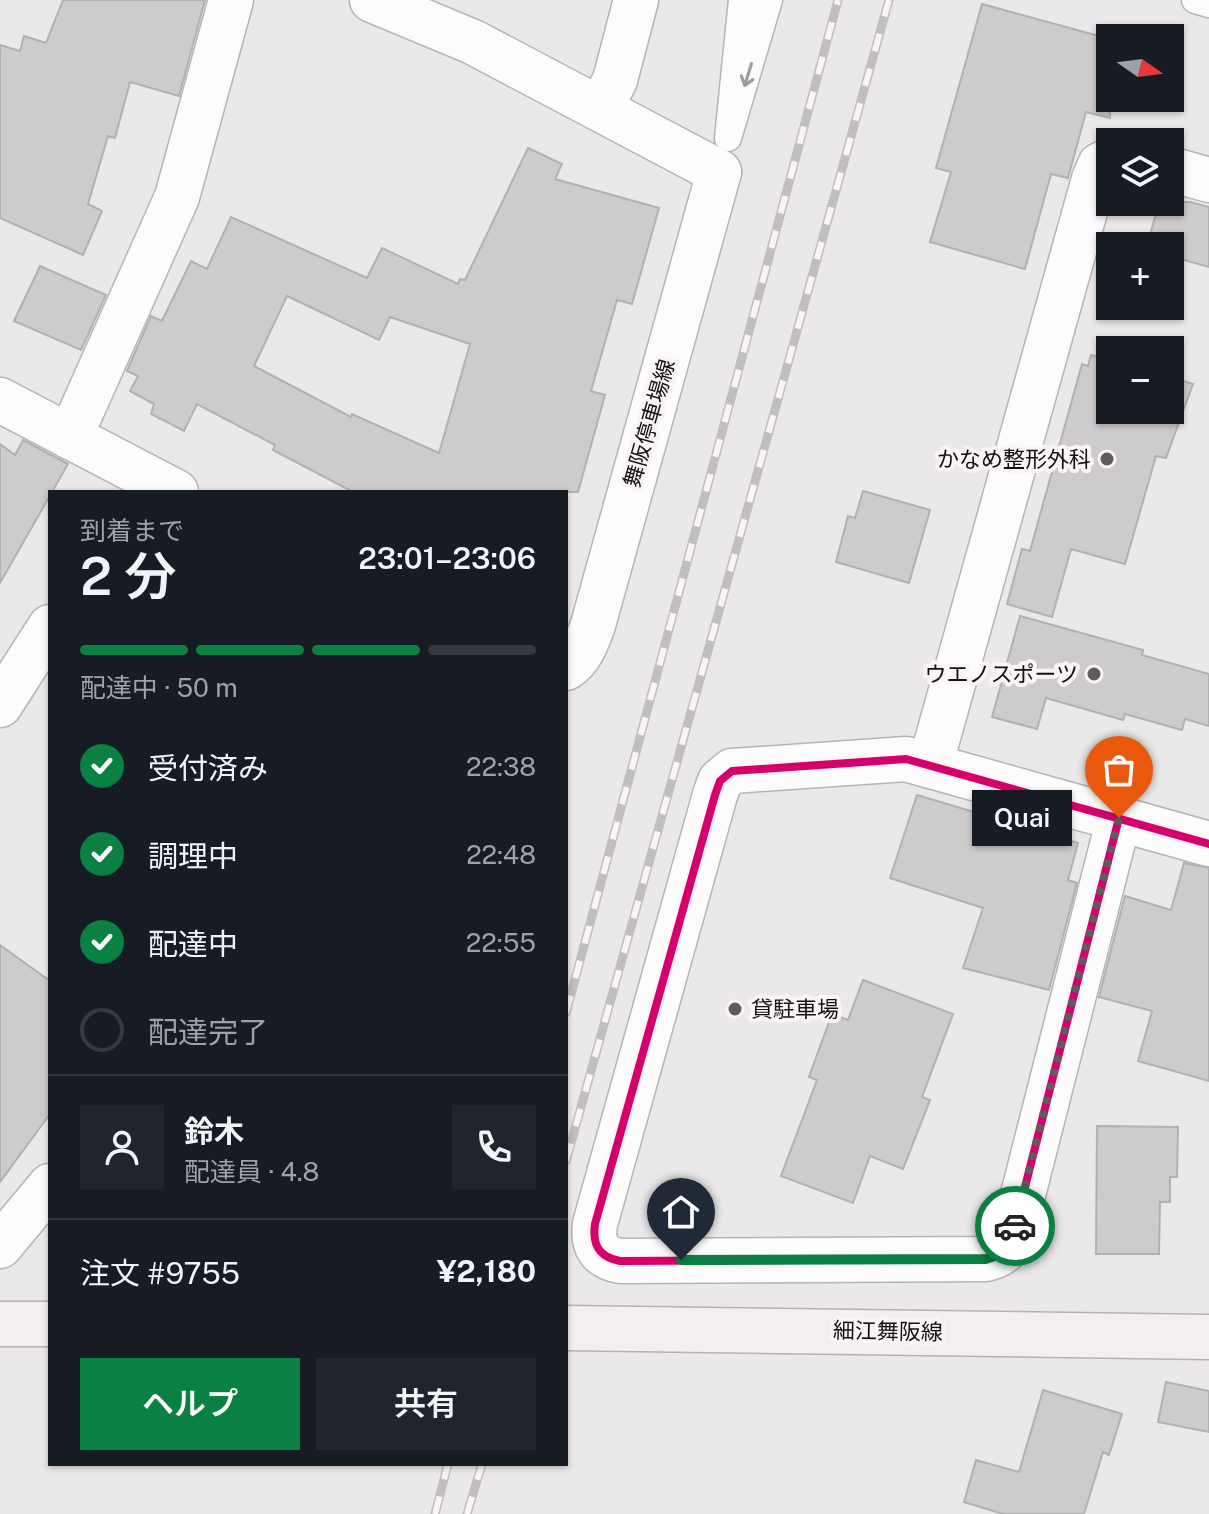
<!DOCTYPE html>
<html lang="ja">
<meta charset="utf-8">
<style>
:root{--surface:#171b24;--page:#20242c;--text:#f1f3f6;--muted:#9ea1a6;--line:#363941;--accent:#0b8043}
body{margin:0;font-family:"Public Sans","Noto Sans JP",sans-serif;background:var(--page);color:var(--text);height:100vh;display:flex;flex-direction:column;font-size:30px;white-space:nowrap}
*{box-sizing:border-box;margin:0}
p{font-size:26px;color:var(--muted)}
.icon{flex:none;width:44px;height:44px;fill:none;stroke:currentColor;stroke-width:2;stroke-linecap:round;stroke-linejoin:round}
.map{position:relative;flex:1;overflow:hidden}
.panel{position:absolute;left:48px;top:490px;width:520px;height:976px;display:flex;flex-direction:column;background:var(--surface);border-radius:0px;box-shadow:0 2px 6px #0004}
.panel>*{flex:none}
.needle{width:52px;rotate:104deg}
.buttons{position:absolute;left:1096px;top:24px;display:grid;gap:16px}
.buttons a{display:grid;place-items:center;width:88px;height:88px;border-radius:0px;background:var(--surface);box-shadow:0 2px 6px #0004;font-size:40px}
.pin{position:absolute;display:grid;place-items:center;width:68px;height:68px;color:#fff;margin:-82px -34px;border-radius:50% 50% 50% 0;rotate:-45deg;box-shadow:0 0 8px #0007}
.pin .icon{rotate:45deg}
.courier{position:absolute;display:grid;place-items:center;width:80px;height:80px;margin:-40px;border:6px solid #0b8043;border-radius:50%;background:#fff;color:#222;box-shadow:0 2px 10px #0007}
.bubble{position:absolute;height:56px;border-radius:0px;background:var(--surface);box-shadow:0 2px 6px #0004;font-size:26px;font-weight:600;line-height:56px;text-align:center}
.headline em{font-style:normal;font-weight:600}
.headline div{display:flex;flex-direction:column-reverse}
.headline{display:flex;align-items:center;justify-content:space-between;height:136px;padding:0 32px}
h1{font-size:52px;font-weight:600;line-height:60px}
.bar{display:grid;grid-template-columns:repeat(4,1fr);gap:12px 8px;align-content:center;height:96px;padding:0 32px}
.bar i{height:10px;border-radius:6px;background:var(--line)}
.bar .selected{background:var(--accent)}
.bar p{grid-column:span 4}
.line{display:flex;align-items:center;gap:20px;padding:0 32px;border-top:2px solid var(--line)}
.line div{flex:1}
.round{display:grid;place-items:center;flex:none;width:84px;height:84px;border-radius:0px;background:var(--page)}
ol{padding:0 32px;list-style:none}
li{display:flex;align-items:center;gap:24px;height:88px}
li p{margin-inline-start:auto}
li .icon{padding:8px;border-radius:50%;background:var(--accent);color:#fff;stroke-width:4}
li:last-child{color:var(--muted)}
li i{width:44px;height:44px;border:4px solid var(--line);border-radius:50%}
.button{display:flex;gap:16px;margin-top:auto;padding:16px 32px}
.button a{flex:1;height:92px;border-radius:0px;background:var(--accent);color:#fff;font-size:32px;font-weight:600;line-height:92px;text-align:center}
.button a+a{background:var(--page);color:var(--text)}
.map>svg:first-child{display:block}
</style>
<div class="map">
<svg width="1209" height="1514" viewBox="0 0 1209 1514">
<rect width="100%" height="100%" fill="#ebe8e9"/>
<!-- building -->
<path fill="#cecbcc" stroke="#b3b0b2" stroke-width="2" fill-rule="evenodd" d="M 63,0 L 205,0 L 179,96 L 130,82 L 115,138 L 108,136 L 88,204 L 102,211 L 83,255 L 0,218 L 0,45 L 20,51 L 24,36 L 46,43 Z
M 982,4 L 1110,39 L 1110,118 L 1086,112 L 1068,178 L 1051,174 L 1025,269 L 930,242 L 951,172 L 936,168 Z
M 528,148 L 562,164 L 555,179 L 659,208 L 632,304 L 617,300 L 591,391 L 605,395 L 578,492 L 353,492 L 273,450 L 275,445 L 197,404 L 184,431 L 151,414 L 154,404 L 130,391 L 138,376 L 127,371 L 151,316 L 162,321 L 191,261 L 207,269 L 231,217 L 367,278 L 382,248 L 458,284 L 460,279 L 465,280 ZM 287,296 L 379,340 L 390,317 L 470,344 L 439,453 L 352,414 L 351,417 L 254,366 Z
M 1159,202 L 1190,202 L 1209,207 L 1209,267 L 1170,256 L 1170,246 L 1147,246 Z
M 40,266 L 106,295 L 81,350 L 14,321 Z
M 1091,355 L 1110,360 L 1110,410 L 1170,410 L 1170,377 L 1193,384 L 1166,458 L 1156,456 L 1125,564 L 1071,549 L 1052,617 L 1007,604 L 1022,549 L 1030,551 L 1082,364 L 1088,366 Z
M 23,440 L 68,464 L 0,583 L 0,444 L 15,455 Z
M 863,491 L 930,510 L 909,583 L 836,562 L 848,516 L 855,518 Z
M 1020,616 L 1143,650 L 1142,655 L 1209,674 L 1209,726 L 1185,719 L 1182,730 L 1125,714 L 1123,720 L 1046,698 L 1037,729 L 992,717 Z
M 917,795 L 1078,843 L 1068,880 L 1077,883 L 1049,990 L 963,968 L 983,908 L 890,878 Z
M 1184,863 L 1209,868 L 1209,1081 L 1138,1061 L 1152,1011 L 1099,997 L 1125,896 L 1171,910 Z
M 0,945 L 50,981 L 50,1114 L 0,1182 Z
M 863,980 L 953,1014 L 922,1097 L 930,1100 L 903,1169 L 870,1156 L 853,1203 L 781,1176 L 817,1080 L 809,1077 L 832,1014 L 848,1020 Z
M 1097,1126 L 1178,1127 L 1177,1177 L 1170,1177 L 1170,1202 L 1160,1202 L 1159,1254 L 1096,1254 Z
M 1166,1382 L 1209,1391 L 1209,1432 L 1158,1422 Z
M 1043,1390 L 1122,1414 L 1109,1455 L 1103,1452 L 1084,1514 L 1003,1514 L 964,1502 L 976,1460 L 1019,1472 Z"/>
<g fill="none" stroke-linecap="round" stroke-linejoin="round">
<!-- lane casing -->
<g stroke="#b6b4b4" stroke-width="29">
<path id="lane" d="M 742,0 L 728,138 L 769,0
M 1195,0 L 1209,4"/>
</g>
<!-- street casing -->
<g stroke="#b6b4b4" stroke-width="47">
<path id="street" d="M 372,0 L 473,42 L 719,172
M 600,109 L 615,80 L 636,0
M 1170,169 L 1209,180
M 70,437 L 177,197 L 231,0
M 0,705 L 50,627
M 930,766 L 1094,179 L 1100,165 L 1110,160
M 1119,818 L 1013,1234 C 1008,1249 1002,1255 986,1259 L 620,1261 C 599,1257 592,1245 595,1224 L 715,795 L 720,781 L 732,771 L 906,759 L 1209,844
M 0,1246 L 50,1186"/>
</g>
<!-- secondary casing -->
<g stroke="#b6b4b4" stroke-width="47">
<path id="secondary" d="M 0,400 L 176,492
M 566,668 C 581,659 587,641 593,625 L 719,172"/>
</g>
<!-- primary casing -->
<g stroke="#baafb1" stroke-width="47">
<path id="primary" d="M 0,1324 L 50,1324
M 566,1328 L 1209,1337"/>
</g>
<!-- lane -->
<use href="#lane" stroke="#fcfcfc" stroke-width="26"/>
<!-- street -->
<use href="#street" stroke="#fcfcfc" stroke-width="44"/>
<!-- secondary -->
<use href="#secondary" stroke="#fcfcfc" stroke-width="44"/>
<!-- primary -->
<use href="#primary" stroke="#f4eeef" stroke-width="44"/>
<!-- rail casing -->
<g stroke="#c0bebf" stroke-width="9">
<path id="rail" d="M 566,1013 L 838,0
M 566,1161 L 889,0
M 435,1514 L 448,1464
M 467,1514 L 482,1464"/>
</g>
<!-- rail -->
<use href="#rail" stroke="#faf4f7" stroke-width="6" stroke-dasharray="18" stroke-linecap="butt"/>
<!-- cycleway casing -->
<g stroke="#faf4f7" stroke-width="13">
<path id="cycleway" d="M 1119,818 L 1013,1234 C 1008,1249 1002,1255 986,1259 L 620,1261 C 599,1257 592,1245 595,1224 L 715,795 L 720,781 L 732,771 L 906,759 L 1209,844"/>
</g>
<!-- cycleway -->
<use href="#cycleway" stroke="#d6006c" stroke-width="8"/>
</g>
<!-- one-way arrows -->
<defs><path id="oneway-shaft" d="M-6 0H5M1.5-3L5.5 0L1.5 3" fill="none" stroke-width="1.6" stroke-linecap="round" stroke-linejoin="round" transform="scale(2)"/></defs>
<use stroke="#9f9e9e" href="#oneway-shaft" transform="translate(748 75) rotate(107)"/>
<g fill="none" stroke-linecap="round" stroke-linejoin="round">
<!-- done -->
<path stroke="#5f5c5d" stroke-width="8" stroke-dasharray="0 14.4" d="M 1015,1226 L 1119,818"/>
<!-- route -->
<path stroke="#0b8043" stroke-width="10" d="M 681,1260 L 986,1259 C 1005,1254 1011,1244 1015,1226"/>
</g>
<!-- markers -->
<g fill="#5f5c5d" stroke="#faf4f7" stroke-width="3">
<circle cx="1107" cy="459" r="8"/>
<circle cx="1094" cy="674" r="8"/>
<circle cx="735" cy="1009" r="8"/>
</g>
<g text-anchor="middle" stroke-width="8" stroke-linejoin="round" paint-order="stroke">
<!-- street labels -->
<g font-size="22" fill="#131112" stroke="#faf4f7">
<text transform="translate(649 423) rotate(-74)" y="8">舞阪停車場線</text>
<text transform="translate(888 1331) rotate(1)" y="8">細江舞阪線</text>
</g>
<!-- poi labels -->
<g font-size="22" fill="#131112" stroke="#faf4f7" text-anchor="end">
<text x="1091" y="467">かなめ整形外科</text>
<text x="1078" y="682">ウエノスポーツ</text>
<text x="751" y="1017" text-anchor="start">貸駐車場</text>
</g>
</g>
</svg>
<div class="buttons">
<a><svg class="needle" viewBox="-14 -14 28 28"><path d="M0-13l5 13h-10z" fill="#e53935"/><path d="M0 13l5-13h-10z" fill="#9ea1a6"/></svg></a>
<a><svg class="icon" aria-label="layers" viewBox="0 0 24 24"><path d="M12 4l9 5-9 5-9-5zM3 14l9 5 9-5"/></svg></a>
<a>+</a>
<a>−</a>
</div>
<div class="pin" style="left:1119px;top:818px;background:#ea580c"><svg class="icon" aria-label="bag" viewBox="0 0 24 24"><path d="M5 8h14l-1 12H6zM9 8a3 3 0 0 1 6 0"/></svg></div>
<div class="pin" style="left:681px;top:1260px;background:#1f2937"><svg class="icon" aria-label="home" viewBox="0 0 24 24"><path d="M3 11l9-7 9 7M6 9v11h12V9"/></svg></div>
<div class="courier" style="left:1015px;top:1226px"><svg class="icon" aria-label="car" viewBox="0 0 24 24"><path d="M5 17H2v-5l4-1 3-4h7l3 4 3 1v5h-3M9 17h6M6 11h13"/><circle cx="7" cy="17" r="2"/><circle cx="17" cy="17" r="2"/></svg></div>
<div class="bubble" style="left:972px;top:790px;width:100px">Quai</div>
<section class="panel">
<div class="headline"><div><h1>2 分</h1><p>到着まで</p></div><em>23:01–23:06</em></div>
<div class="bar"><i class="selected"></i><i class="selected"></i><i class="selected"></i><i></i><p>配達中 · 50 m</p></div>
<ol>
<li><svg class="icon" aria-label="check" viewBox="0 0 24 24"><path d="M5 12l5 5 9-10"/></svg>受付済み<p>22:38</p></li>
<li><svg class="icon" aria-label="check" viewBox="0 0 24 24"><path d="M5 12l5 5 9-10"/></svg>調理中<p>22:48</p></li>
<li><svg class="icon" aria-label="check" viewBox="0 0 24 24"><path d="M5 12l5 5 9-10"/></svg>配達中<p>22:55</p></li>
<li><i></i>配達完了</li>
</ol>
<div class="line" style="height:144px"><a class="round"><svg class="icon" aria-label="person" viewBox="0 0 24 24"><circle cx="12" cy="8" r="4"/><path d="M4 21q1-7 8-7t8 7"/></svg></a><div><b>鈴木</b><p>配達員 · 4.8</p></div><a class="round"><svg class="icon" aria-label="phone" viewBox="0 0 24 24"><path d="M5 4h4l2 5-3 2q2 4 5 5l2-3 5 2v4C11 20 4 13 5 4z"/></svg></a></div>
<div class="line" style="height:104px"><div>注文 #9755</div><b>¥2,180</b></div>
<div class="button"><a>ヘルプ</a><a>共有</a></div>
</section>
</div>
